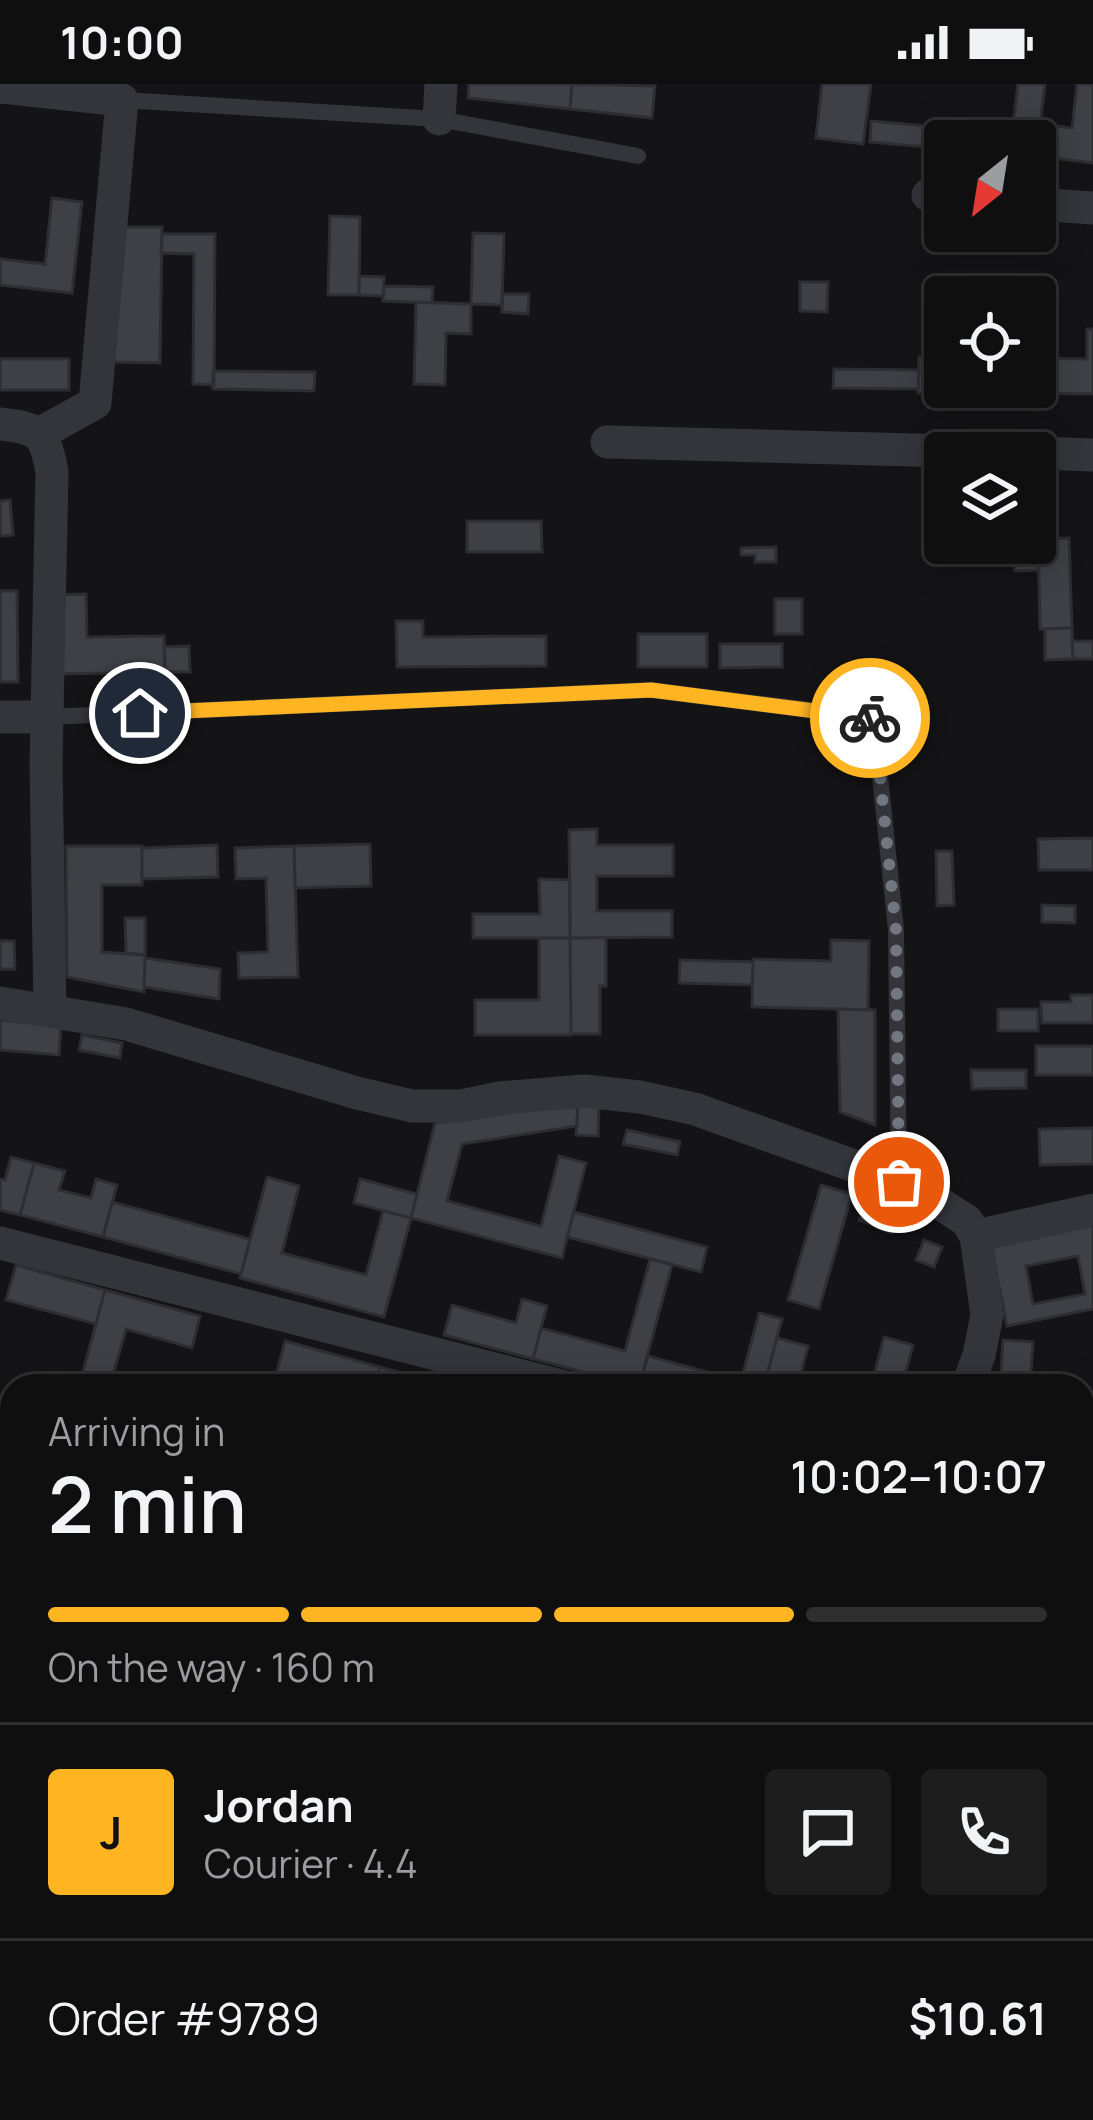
<!DOCTYPE html>
<meta charset="utf-8">
<style>
:root{--surface:#0f0f10;--page:#1d1d1e;--text:#f1f3f6;--muted:#9b9c9f;--line:#2f2f30;--accent:#ffb522}
body{margin:0;font-family:Manrope,sans-serif;background:var(--page);color:var(--text);height:100vh;display:flex;flex-direction:column;font-size:45px;white-space:nowrap}
*{box-sizing:border-box;margin:0}
p{font-size:39px;color:var(--muted)}
.icon{flex:none;width:66px;height:66px;fill:none;stroke:currentColor;stroke-width:2;stroke-linecap:round;stroke-linejoin:round}
.map{position:relative;flex:1;overflow:hidden}
.details{position:absolute;left:0px;top:1290px;width:1095px;height:747px;display:flex;flex-direction:column;background:var(--surface);border-radius:36px 36px 0 0;box-shadow:0 6px 30px #0003,0 0 0 3px var(--line)}
.details>*{flex:none}
.needle{width:78px;rotate:210deg}
.controls{position:absolute;left:924px;top:36px;display:grid;gap:24px}
.controls a{display:grid;place-items:center;width:132px;height:132px;border-radius:12px;background:var(--surface);box-shadow:0 6px 30px #0003,0 0 0 3px var(--line);font-size:60px}
.pin{position:absolute;display:grid;place-items:center;width:102px;height:102px;color:#fff;margin:-51px;border:6px solid #fff;border-radius:50%;box-shadow:0 3px 12px #0007}
.courier{position:absolute;display:grid;place-items:center;width:120px;height:120px;margin:-60px;border:9px solid #ffb522;border-radius:50%;background:#fff;color:#222;box-shadow:0 3px 15px #0007}
.head em{font-style:normal;font-weight:600}
.head div{display:flex;flex-direction:column-reverse}
.head{display:flex;align-items:center;justify-content:space-between;height:204px;padding:0 48px}
h1{font-size:78px;font-weight:600;line-height:90px}
.bar{display:grid;grid-template-columns:repeat(4,1fr);gap:18px 12px;align-content:center;height:144px;padding:0 48px}
.bar i{height:15px;border-radius:9px;background:var(--line)}
.bar .on{background:var(--accent)}
.bar p{grid-column:span 4}
.line{display:flex;align-items:center;gap:30px;padding:0 48px;border-top:3px solid var(--line)}
.line div{flex:1}
.round{display:grid;place-items:center;flex:none;width:126px;height:126px;border-radius:12px;background:var(--page)}
.status{display:flex;justify-content:space-between;align-items:center;height:84px;padding:0 60px;background:var(--surface);direction:ltr}
.status svg{height:33px;fill:currentColor}
.map>svg:first-child{display:block}
</style>
<div class="status"><b>10:00</b><svg viewBox="0 0 49 12"><path d="M0 12V9h3v3zM5 12V6h3v6zM10 12V3h3v9zM15 12V0h3v12zM26 1h20v11H26zM47 4h2v5h-2z"/></svg></div>
<div class="map">
<svg width="1093" height="2036" viewBox="0 0 1093 2036">
<rect width="100%" height="100%" fill="#141416"/>
<!-- building -->
<path fill="#3f4046" stroke="#2d2d32" stroke-width="3" fill-rule="evenodd" d="M 469,0 L 572,0 L 570,25 L 468,14 Z
M 572,0 L 655,2 L 652,34 L 570,25 Z
M 822,0 L 871,0 L 863,60 L 816,54 Z
M 1018,0 L 1045,0 L 1040,40 L 1072,44 L 1077,0 L 1093,0 L 1093,79 L 1035,72 L 1035,57 L 1011,57 Z
M 871,37 L 928,42 L 927,63 L 870,58 Z
M 951,43 L 1012,49 L 1011,57 L 949,57 Z
M 52,114 L 82,118 L 72,209 L 0,201 L 0,175 L 45,180 Z
M 330,132 L 360,133 L 359,211 L 328,211 Z
M 116,143 L 162,143 L 160,279 L 114,278 Z
M 473,149 L 504,150 L 502,221 L 471,220 Z
M 162,150 L 215,150 L 214,301 L 193,300 L 194,170 L 161,169 Z
M 359,192 L 384,193 L 383,212 L 359,211 Z
M 800,198 L 828,198 L 827,228 L 800,227 Z
M 384,202 L 433,203 L 432,219 L 383,217 Z
M 503,210 L 529,210 L 528,230 L 502,228 Z
M 1015,211 L 1041,211 L 1041,274 L 1087,275 L 1087,245 L 1093,245 L 1093,310 L 1014,309 L 1014,303 L 1035,303 L 1035,213 L 1015,213 Z
M 416,218 L 471,220 L 471,250 L 446,249 L 445,301 L 414,300 Z
M 919,273 L 945,273 L 945,303 L 1014,303 L 1014,309 L 918,309 Z
M 0,275 L 69,275 L 69,306 L 0,306 Z
M 834,285 L 919,286 L 918,305 L 833,304 Z
M 213,287 L 315,288 L 314,307 L 213,305 Z
M 10,416 L 13,451 L 0,452 L 0,417 Z
M 467,437 L 541,437 L 542,468 L 467,468 Z
M 1069,454 L 1072,544 L 1040,545 L 1038,455 Z
M 1035,455 L 1038,455 L 1039,486 L 1015,487 L 1015,459 L 1035,459 Z
M 776,463 L 776,478 L 755,478 L 755,471 L 741,471 L 741,464 Z
M 0,507 L 17,507 L 18,598 L 0,598 Z
M 86,510 L 87,553 L 164,552 L 165,588 L 57,590 L 55,511 Z
M 775,515 L 802,515 L 802,550 L 775,550 Z
M 396,537 L 423,537 L 423,553 L 546,552 L 546,582 L 397,583 Z
M 1072,544 L 1073,575 L 1045,576 L 1045,545 Z
M 638,550 L 707,550 L 707,583 L 638,583 Z
M 1072,557 L 1093,557 L 1093,575 L 1073,575 Z
M 720,560 L 782,560 L 782,583 L 720,584 Z
M 189,562 L 190,588 L 165,588 L 164,563 Z
M 597,745 L 597,761 L 673,761 L 673,792 L 597,792 L 597,827 L 672,827 L 672,853 L 570,854 L 569,746 Z
M 1093,754 L 1093,786 L 1039,786 L 1038,755 Z
M 370,760 L 371,802 L 295,804 L 294,762 Z
M 217,761 L 218,793 L 142,795 L 142,764 Z
M 66,762 L 142,762 L 142,801 L 102,801 L 102,868 L 145,871 L 144,908 L 67,893 Z
M 294,762 L 298,893 L 239,894 L 238,869 L 268,868 L 266,794 L 236,795 L 235,764 Z
M 936,767 L 952,767 L 954,821 L 937,822 Z
M 539,795 L 570,796 L 570,854 L 473,854 L 473,830 L 540,830 Z
M 1042,821 L 1075,822 L 1075,839 L 1042,838 Z
M 125,834 L 145,834 L 145,871 L 126,869 Z
M 539,854 L 570,854 L 571,951 L 475,951 L 475,916 L 539,916 Z
M 570,854 L 606,854 L 606,902 L 600,902 L 600,950 L 571,950 Z
M 831,856 L 869,857 L 868,926 L 752,923 L 753,875 L 831,877 Z
M 0,857 L 14,857 L 15,885 L 0,885 Z
M 145,874 L 220,885 L 219,915 L 144,903 Z
M 680,876 L 753,878 L 752,901 L 679,899 Z
M 1071,911 L 1093,911 L 1093,939 L 1042,939 L 1041,918 L 1071,918 Z
M 838,925 L 875,926 L 875,1041 L 840,1028 Z
M 998,925 L 1038,925 L 1038,947 L 998,947 Z
M 0,936 L 61,941 L 59,971 L 0,966 Z
M 82,951 L 122,959 L 120,974 L 79,966 Z
M 1036,962 L 1093,962 L 1093,991 L 1036,991 Z
M 971,986 L 1026,986 L 1026,1004 L 972,1005 Z
M 578,1019 L 599,1019 L 598,1052 L 576,1051 Z
M 578,1019 L 577,1042 L 462,1060 L 447,1117 L 541,1142 L 559,1072 L 586,1079 L 562,1174 L 411,1134 L 435,1039 Z
M 1093,1044 L 1093,1080 L 1040,1081 L 1039,1045 Z
M 627,1046 L 680,1058 L 677,1071 L 623,1060 Z
M 11,1073 L 34,1079 L 20,1131 L 0,1126 L 0,1095 L 5,1096 Z
M 34,1079 L 65,1087 L 59,1106 L 91,1114 L 96,1095 L 117,1101 L 103,1153 L 20,1131 Z
M 267,1093 L 299,1102 L 282,1169 L 366,1191 L 383,1127 L 411,1134 L 384,1233 L 240,1194 Z
M 360,1095 L 417,1110 L 411,1134 L 354,1119 Z
M 821,1101 L 852,1110 L 819,1225 L 788,1216 Z
M 112,1118 L 250,1155 L 241,1190 L 103,1153 Z
M 865,1118 L 898,1131 L 891,1149 L 859,1136 Z
M 574,1128 L 707,1163 L 701,1188 L 567,1153 Z
M 1093,1138 L 1093,1225 L 1007,1242 L 990,1158 ZM 1078,1172 L 1085,1210 L 1033,1220 L 1026,1182 Z
M 924,1156 L 942,1163 L 934,1183 L 916,1176 Z
M 650,1175 L 672,1181 L 639,1302 L 533,1275 L 541,1244 L 625,1267 Z
M 16,1181 L 105,1206 L 96,1240 L 6,1216 Z
M 105,1206 L 200,1232 L 192,1264 L 126,1245 L 110,1302 L 79,1302 Z
M 522,1215 L 547,1222 L 533,1275 L 444,1251 L 452,1221 L 516,1239 Z
M 759,1229 L 782,1235 L 764,1302 L 639,1302 L 648,1272 L 741,1297 Z
M 884,1253 L 913,1261 L 902,1302 L 871,1302 Z
M 777,1254 L 808,1262 L 798,1302 L 764,1302 Z
M 1003,1256 L 1033,1258 L 1030,1302 L 1000,1302 Z
M 285,1257 L 380,1283 L 375,1302 L 325,1302 L 310,1298 L 309,1302 L 273,1302 Z
M 380,1283 L 450,1302 L 375,1302 Z
M 0,1442 L 12,1445 L 12,1478 L 0,1475 Z
M 1093,1448 L 1093,1558 L 1083,1572 L 1083,1521 L 1091,1510 L 1083,1505 L 1083,1462 Z
M 12,1643 L 12,1696 L 0,1676 L 0,1650 Z
M 1093,1663 L 1093,1722 L 1083,1735 L 1083,1676 Z
M 0,1805 L 12,1826 L 10,1876 L 0,1859 Z
M 12,1885 L 12,1922 L 0,1929 L 0,1892 Z
M 1093,1940 L 1093,2017 L 1083,2010 L 1083,1955 Z
M 12,1981 L 12,2016 L 0,2022 L 0,1988 Z
M 400,2025 L 440,2025 L 420,2036 L 393,2036 L 390,2031 Z"/>
<g fill="none" stroke-linecap="round" stroke-linejoin="round">
<!-- lane -->
<path stroke="#34353b" stroke-width="16" d="M 122,16 L 439,35 L 638,72
M 47,633 L 651,606 L 874,634 L 896,846 L 899,1098"/>
<!-- street -->
<path stroke="#34353b" stroke-width="33" d="M 0,3 L 122,16 L 95,319 L 39,350
M 439,35 L 441,0
M 928,111 L 945,112
M 1035,120 L 1093,124
M 0,340 C 39,344 45,349 52,388 L 46,680 L 50,927
M 607,358 L 1031,369
M 1035,369 L 1093,371
M 0,633 L 47,633
M 0,919 L 126,940 L 357,1009 L 412,1022 L 461,1022 L 500,1014 L 584,1007 L 640,1013 L 695,1025 L 916,1104 L 967,1137 L 976,1152 L 987,1231 L 979,1271 L 968,1302
M 976,1152 L 1093,1126
M 0,1159 L 561,1302
M 0,1534 L 12,1538
M 1083,1613 L 1093,1620
M 0,1635 L 12,1628
M 1083,1772 L 1093,1757
M 1083,1855 L 1093,1858
M 0,1967 L 12,1960
M 759,2025 L 764,2036
M 508,2036 L 528,2025
M 641,2036 L 660,2025"/>
</g>
<g fill="none" stroke-linecap="round" stroke-linejoin="round">
<!-- done -->
<path stroke="#72767f" stroke-width="12" stroke-dasharray="0 21.6" d="M 870,634 L 874,634 L 896,846 L 899,1098"/>
<!-- route -->
<path stroke="#ffb522" stroke-width="15" d="M 140,629 L 651,606 L 870,634"/>
</g>
</svg>
<div class="controls">
<a><svg class="needle" viewBox="-14 -14 28 28"><path d="M0-13l5 13h-10z" fill="#e53935"/><path d="M0 13l5-13h-10z" fill="#9b9c9f"/></svg></a>
<a><svg class="icon" aria-label="locate" viewBox="0 0 24 24"><circle cx="12" cy="12" r="6"/><path d="M12 2v4M12 18v4M2 12h4M18 12h4"/></svg></a>
<a><svg class="icon" aria-label="layers" viewBox="0 0 24 24"><path d="M12 4l9 5-9 5-9-5zM3 14l9 5 9-5"/></svg></a>
</div>
<div class="pin" style="left:899px;top:1098px;background:#ea580c"><svg class="icon" aria-label="bag" viewBox="0 0 24 24"><path d="M5 8h14l-1 12H6zM9 8a3 3 0 0 1 6 0"/></svg></div>
<div class="pin" style="left:140px;top:629px;background:#1f2937"><svg class="icon" aria-label="home" viewBox="0 0 24 24"><path d="M3 11l9-7 9 7M6 9v11h12V9"/></svg></div>
<div class="courier" style="left:870px;top:634px"><svg class="icon" aria-label="bike" viewBox="0 0 24 24"><circle cx="6" cy="16" r="4"/><circle cx="18" cy="16" r="4"/><path d="M6 16l4-8h5l3 8M10 8l3 8H6M13 5h3"/></svg></div>
<section class="details">
<div class="head"><div><h1>2 min</h1><p>Arriving in</p></div><em>10:02–10:07</em></div>
<div class="bar"><i class="on"></i><i class="on"></i><i class="on"></i><i></i><p>On the way · 160 m</p></div>
<div class="line" style="height:216px"><b class="round" style="background:var(--accent);color:#111">J</b><div><b>Jordan</b><p>Courier · 4.4</p></div><a class="round"><svg class="icon" aria-label="chat" viewBox="0 0 24 24"><path d="M4 5h16v11H9l-5 4z"/></svg></a><a class="round"><svg class="icon" aria-label="phone" viewBox="0 0 24 24"><path d="M5 4h4l2 5-3 2q2 4 5 5l2-3 5 2v4C11 20 4 13 5 4z"/></svg></a></div>
<div class="line" style="height:156px"><div>Order #9789</div><b>$10.61</b></div>
</section>
</div>
